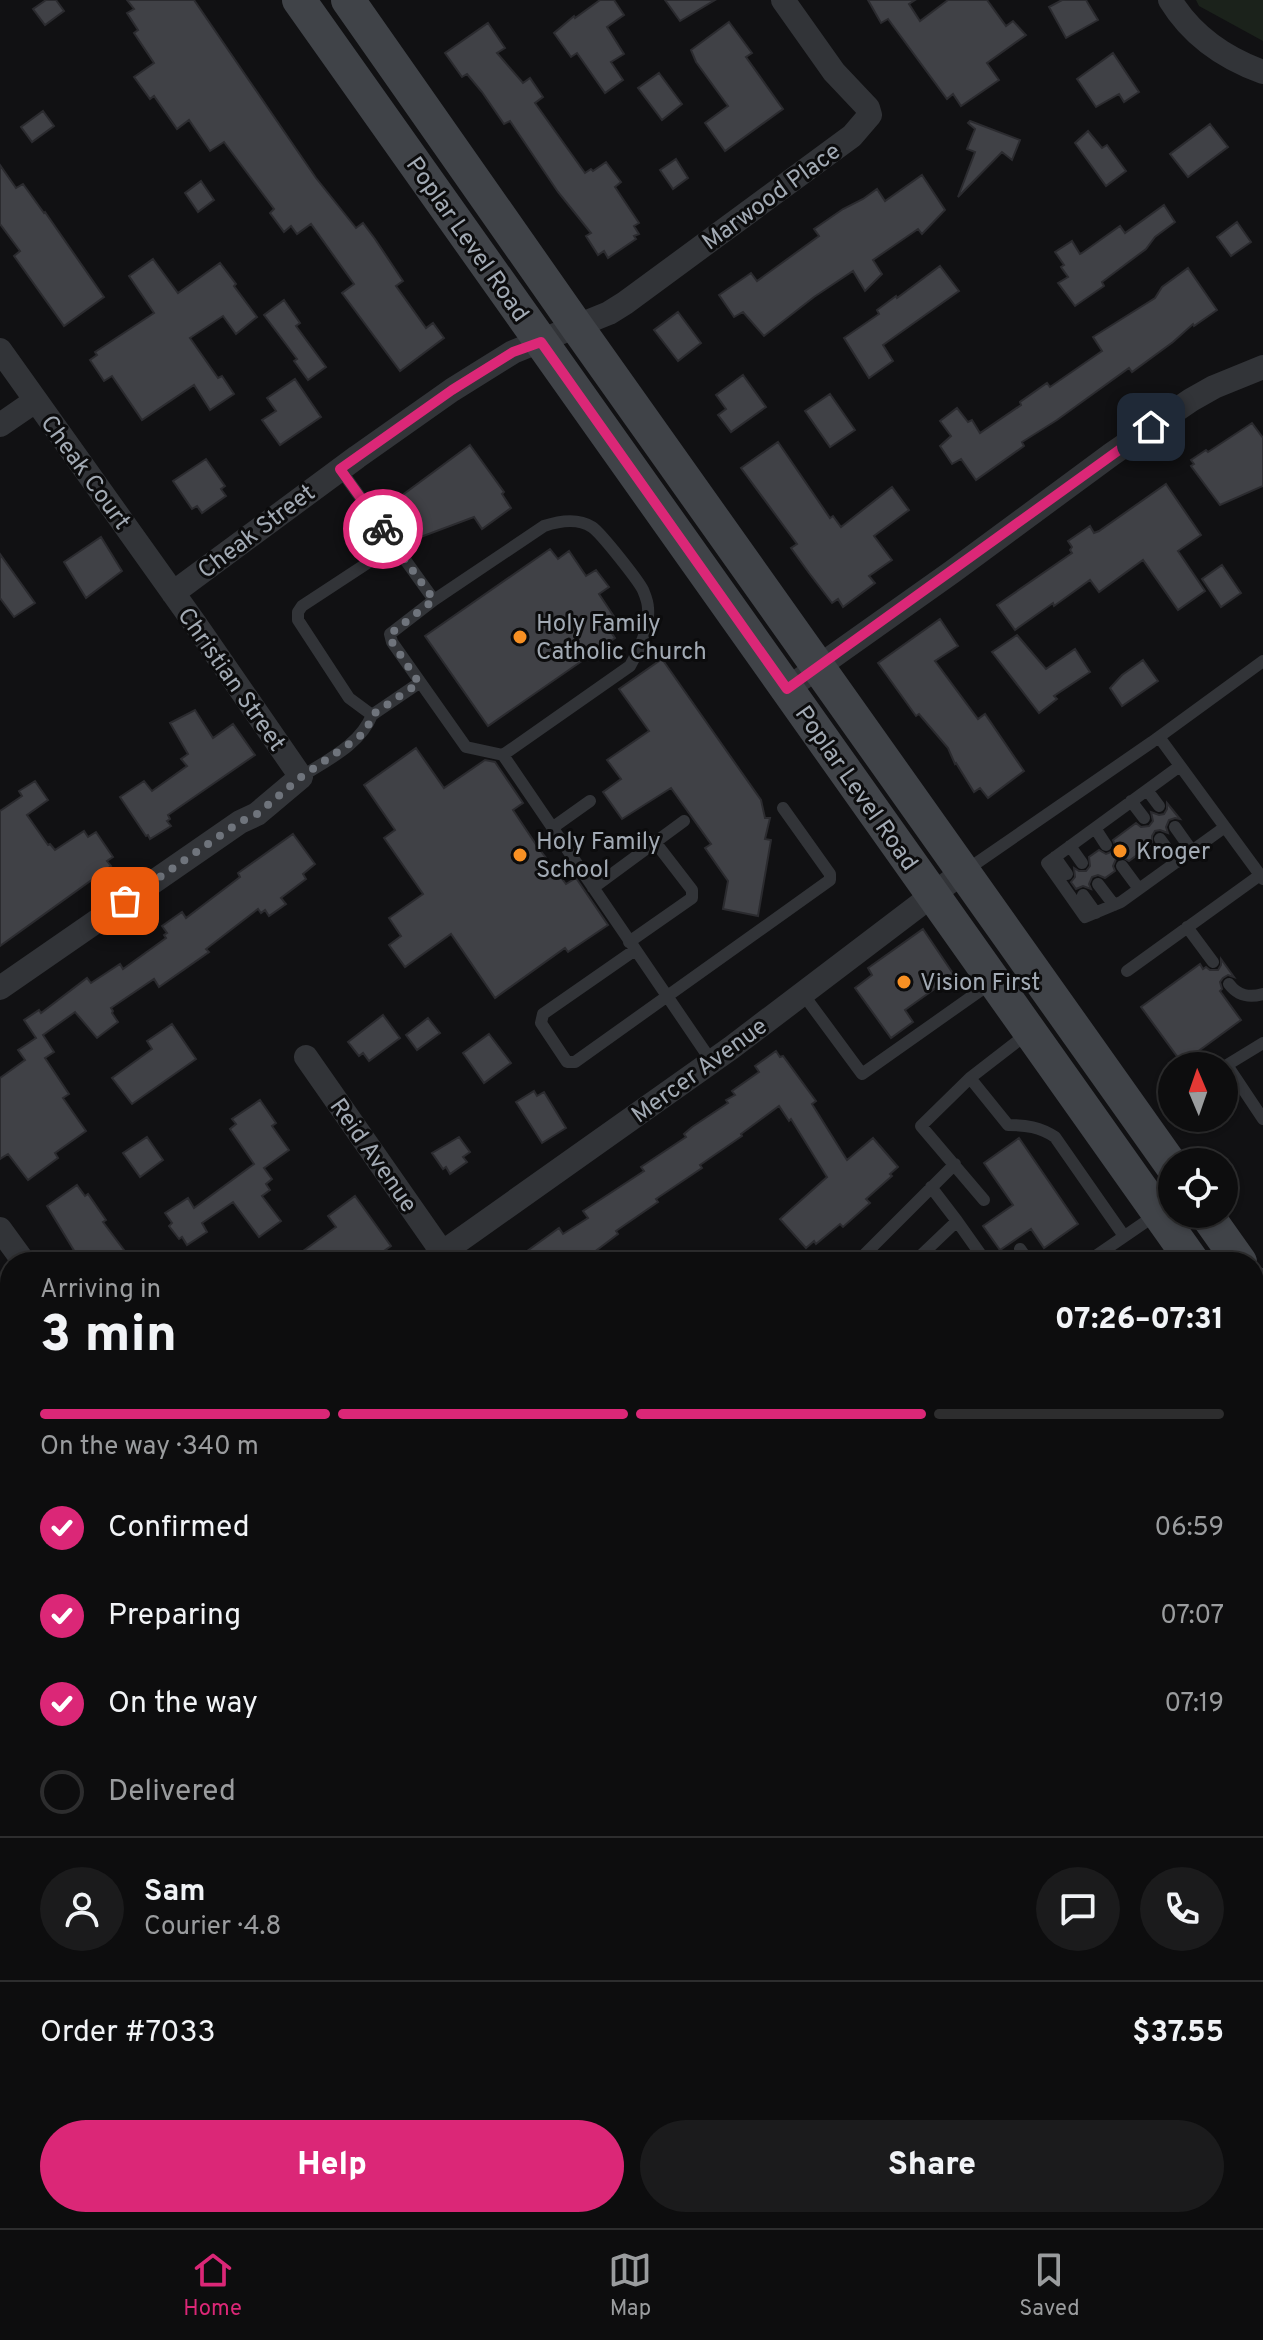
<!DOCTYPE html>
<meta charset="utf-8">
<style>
:root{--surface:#0d0d0e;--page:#1b1b1c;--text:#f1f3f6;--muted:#9a9c9e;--line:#2d2d2e;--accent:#db2777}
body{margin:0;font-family:Overpass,sans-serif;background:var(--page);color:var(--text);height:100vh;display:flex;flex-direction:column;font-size:30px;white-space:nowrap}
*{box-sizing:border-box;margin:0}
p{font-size:26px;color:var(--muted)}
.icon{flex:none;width:44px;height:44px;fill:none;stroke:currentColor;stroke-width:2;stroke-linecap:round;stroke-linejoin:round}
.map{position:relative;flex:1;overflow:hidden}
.drawer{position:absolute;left:0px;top:1252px;width:1264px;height:976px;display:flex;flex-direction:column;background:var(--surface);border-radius:32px 32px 0 0;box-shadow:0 2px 6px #0004,0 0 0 2px var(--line)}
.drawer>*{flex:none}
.needle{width:52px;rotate:358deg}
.fabs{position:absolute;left:1158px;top:1052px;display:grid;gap:16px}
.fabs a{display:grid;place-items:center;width:80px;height:80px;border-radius:50%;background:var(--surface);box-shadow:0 2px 6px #0004,0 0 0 2px var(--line);font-size:40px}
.pin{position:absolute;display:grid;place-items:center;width:68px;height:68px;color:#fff;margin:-34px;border-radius:16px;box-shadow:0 4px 12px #0006}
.courier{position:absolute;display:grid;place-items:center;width:80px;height:80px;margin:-40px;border:6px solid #db2777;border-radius:50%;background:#fff;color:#222;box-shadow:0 2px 10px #0007}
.head em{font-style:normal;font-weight:800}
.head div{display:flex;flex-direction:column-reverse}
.head{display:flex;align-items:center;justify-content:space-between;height:136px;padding:0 40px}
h1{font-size:52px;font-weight:800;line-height:60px}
.bar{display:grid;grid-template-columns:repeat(4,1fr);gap:12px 8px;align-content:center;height:96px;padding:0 40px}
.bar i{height:10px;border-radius:6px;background:var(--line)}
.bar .current{background:var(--accent)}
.bar p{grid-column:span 4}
.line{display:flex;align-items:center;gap:20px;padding:0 40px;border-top:2px solid var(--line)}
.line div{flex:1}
.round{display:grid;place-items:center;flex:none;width:84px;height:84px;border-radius:42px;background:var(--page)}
ol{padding:0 40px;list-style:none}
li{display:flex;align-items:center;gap:24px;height:88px}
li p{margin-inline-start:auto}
li .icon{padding:8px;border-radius:50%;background:var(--accent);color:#fff;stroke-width:4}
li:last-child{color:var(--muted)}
li i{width:44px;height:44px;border:4px solid var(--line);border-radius:50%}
.action{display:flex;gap:16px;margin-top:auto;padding:16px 40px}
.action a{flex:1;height:92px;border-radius:48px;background:var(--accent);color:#fff;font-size:32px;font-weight:800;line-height:92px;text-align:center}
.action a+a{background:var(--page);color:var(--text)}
.menu{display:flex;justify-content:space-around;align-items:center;height:112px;border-top:2px solid var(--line);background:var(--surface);font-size:22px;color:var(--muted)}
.menu a{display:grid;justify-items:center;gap:4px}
.menu .current{color:var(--accent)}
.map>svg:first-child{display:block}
</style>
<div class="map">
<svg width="1263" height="2228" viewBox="0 0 1263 2228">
<rect width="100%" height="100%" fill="#111113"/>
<!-- green -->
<path fill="#1b221b" d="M 1196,0 L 1263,0 L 1263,41 L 1199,6 Z
M 1254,2011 L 1263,2022 L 1263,2228 L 849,2228 L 862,2218 L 1254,2218 Z"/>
<!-- building -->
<path fill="#404146" stroke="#2b2b2f" stroke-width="2" d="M 46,0 L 56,0 L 64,11 L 45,25 L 33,9 Z
M 127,0 L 194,0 L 316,178 L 356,228 L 363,223 L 375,239 L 403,281 L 396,286 L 426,328 L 433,323 L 444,338 L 400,371 L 342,293 L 354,284 L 311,224 L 297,234 L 291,226 L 284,232 L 270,213 L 274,209 L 224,142 L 210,151 L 189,120 L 177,129 L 154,96 L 150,99 L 134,77 L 154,63 L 134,33 L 138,30 L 127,13 L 134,9 Z
M 600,0 L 614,0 L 624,15 L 607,27 L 624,54 L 611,62 L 623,80 L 605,93 L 577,53 L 571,57 L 554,33 L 574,16 L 575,18 Z
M 665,0 L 715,0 L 680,21 Z
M 868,0 L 915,0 L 909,4 L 920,21 L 948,0 L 987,0 L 1006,26 L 1013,21 L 1026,35 L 987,63 L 999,80 L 961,106 L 953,94 L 947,99 L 888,19 L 881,23 Z
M 1062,0 L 1086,0 L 1098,20 L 1066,38 L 1049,7 Z
M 729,22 L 752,53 L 746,57 L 783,109 L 725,151 L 705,123 L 728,106 L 696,62 L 691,50 Z
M 488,23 L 505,48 L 497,53 L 523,83 L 530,78 L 543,97 L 535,103 L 585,173 L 591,169 L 593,171 L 606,162 L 621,182 L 615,187 L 639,223 L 634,226 L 639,234 L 634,236 L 636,239 L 608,258 L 604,251 L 598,255 L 586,236 L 591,233 L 558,192 L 510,121 L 504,124 L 482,92 L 467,74 L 462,77 L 445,53 Z
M 1113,53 L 1139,92 L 1124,102 L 1119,94 L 1096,107 L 1077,79 Z
M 659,73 L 682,104 L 662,120 L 638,88 Z
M 43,111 L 54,126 L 32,142 L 21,127 Z
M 970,121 L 1020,140 L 1012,160 L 1002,152 L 958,197 L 975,152 L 967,149 L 975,129 L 968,123 Z
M 1210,124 L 1228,147 L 1188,177 L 1170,154 Z
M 1088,131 L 1102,148 L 1107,145 L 1126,171 L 1106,186 L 1075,143 Z
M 676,159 L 688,178 L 673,189 L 660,170 Z
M 0,165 L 16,188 L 23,184 L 44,213 L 45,212 L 104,297 L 64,326 L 14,256 L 20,251 L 0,224 Z
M 922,175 L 945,210 L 922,234 L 918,229 L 873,260 L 882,274 L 865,291 L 853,271 L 814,297 L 764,336 L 743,312 L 734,317 L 719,295 L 751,273 L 757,281 L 819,236 L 814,229 L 843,209 L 863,199 L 877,189 L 885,201 Z
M 201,181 L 214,200 L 198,212 L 185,193 Z
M 1164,205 L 1175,222 L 1155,237 L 1146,249 L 1102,282 L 1104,286 L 1075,306 L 1058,283 L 1068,277 L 1061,267 L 1064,265 L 1055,252 L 1072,241 L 1080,254 L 1082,253 L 1120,226 L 1125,233 Z
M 1237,222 L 1251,242 L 1231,256 L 1217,237 Z
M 153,259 L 178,293 L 220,263 L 236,284 L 234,286 L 257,317 L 236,334 L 223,316 L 190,338 L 218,378 L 222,376 L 234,394 L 210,410 L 194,385 L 142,420 L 114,379 L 112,376 L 104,381 L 90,360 L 97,355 L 95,352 L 154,313 L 129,276 Z
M 940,266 L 959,291 L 883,345 L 893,361 L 869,378 L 844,338 L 879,314 L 877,310 L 896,296 L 897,298 Z
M 1188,268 L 1217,310 L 1194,326 L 1193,324 L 1173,342 L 1132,372 L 1129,368 L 1057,420 L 1022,442 L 1024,446 L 976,480 L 961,459 L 952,464 L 940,446 L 951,436 L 940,421 L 957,408 L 968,422 L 972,420 L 980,433 L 1021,405 L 1020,402 L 1047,383 L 1050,387 L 1102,351 L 1093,337 L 1155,298 L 1162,287 Z
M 284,300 L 300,323 L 296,326 L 326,367 L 308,380 L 294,361 L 297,359 L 264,315 Z
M 678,312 L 701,343 L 678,361 L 654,330 Z
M 743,375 L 766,407 L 731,432 L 718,415 L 726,409 L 716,395 Z
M 295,379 L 321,417 L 280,445 L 262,420 L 276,411 L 267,398 Z
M 830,394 L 855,430 L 830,447 L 805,411 Z
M 1252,423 L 1263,438 L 1263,486 L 1220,505 L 1191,466 L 1194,464 L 1191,460 L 1206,450 L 1208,452 Z
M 778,442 L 830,518 L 833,516 L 841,527 L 892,487 L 909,510 L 874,536 L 892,560 L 869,576 L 875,583 L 843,607 L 838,599 L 832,603 L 809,573 L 791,548 L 797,544 L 741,468 Z
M 470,445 L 504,492 L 502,494 L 511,508 L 482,529 L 474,517 L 418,538 L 393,502 Z
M 206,459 L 225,486 L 221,489 L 226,496 L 202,513 L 197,506 L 192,509 L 173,481 Z
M 1166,484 L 1201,535 L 1178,551 L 1205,591 L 1178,610 L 1143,560 L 1099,592 L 1090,580 L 1054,606 L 1053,603 L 1015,630 L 997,605 L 1072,553 L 1070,550 L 1072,547 L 1068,541 L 1090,526 L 1094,533 L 1099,531 Z
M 101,537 L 122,571 L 86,598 L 64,562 Z
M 550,549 L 558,559 L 569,551 L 586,576 L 596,570 L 609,587 L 599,594 L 615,618 L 606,625 L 615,638 L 488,726 L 425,636 Z
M 0,554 L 35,603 L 14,617 L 0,598 Z
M 1222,565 L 1241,593 L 1221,607 L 1202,579 Z
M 940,619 L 958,646 L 935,661 L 978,719 L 985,714 L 1024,771 L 988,798 L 980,788 L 974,792 L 956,763 L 955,764 L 948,748 L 919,714 L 916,716 L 878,663 Z
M 1017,635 L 1046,669 L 1075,649 L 1090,672 L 1054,696 L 1057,699 L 1039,713 L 992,652 Z
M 662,659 L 761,800 L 765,818 L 770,818 L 765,839 L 771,840 L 758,916 L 723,909 L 728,881 L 705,848 L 711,844 L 671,788 L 622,819 L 603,792 L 621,779 L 607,760 L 649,731 L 619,689 Z
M 1143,660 L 1158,681 L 1122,706 L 1110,688 L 1122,675 Z
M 195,710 L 213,738 L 233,724 L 255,755 L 168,815 L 170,819 L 167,821 L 171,826 L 150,839 L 148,835 L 146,836 L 120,797 L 144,781 L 152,791 L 187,766 L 181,759 L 188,754 L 170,723 Z
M 416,748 L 444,788 L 485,760 L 495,762 L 523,803 L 513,810 L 537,846 L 566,884 L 576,878 L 608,925 L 568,952 L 565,948 L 495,998 L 451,934 L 405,967 L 389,945 L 401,936 L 389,918 L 423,894 L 384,838 L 395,830 L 364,785 Z
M 35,781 L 48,800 L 27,815 L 48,845 L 50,844 L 55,850 L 84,831 L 88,837 L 96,832 L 113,857 L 107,861 L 111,866 L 0,946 L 0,811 L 22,796 L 19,791 Z
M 1167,803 L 1180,819 L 1175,818 L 1169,820 L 1166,827 L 1168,833 L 1160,830 L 1155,831 L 1152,836 L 1152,844 L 1129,861 L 1122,857 L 1116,859 L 1113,866 L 1115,871 L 1105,878 L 1098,875 L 1092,877 L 1089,884 L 1091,889 L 1083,886 L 1076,889 L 1071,882 L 1075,877 L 1074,868 L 1079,871 L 1086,871 L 1090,866 L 1089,857 L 1099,850 L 1106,854 L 1111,852 L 1115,845 L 1113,840 L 1136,823 L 1141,827 L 1149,826 L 1153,821 L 1151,812 L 1159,815 L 1164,814 L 1167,809 Z
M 293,834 L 315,864 L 303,874 L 306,879 L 281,898 L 286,904 L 269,916 L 265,910 L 261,913 L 258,909 L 206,949 L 209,952 L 159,987 L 154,979 L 111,1008 L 113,1011 L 112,1013 L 118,1022 L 97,1038 L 75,1012 L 43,1035 L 54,1052 L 45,1058 L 69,1094 L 63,1098 L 86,1131 L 55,1153 L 58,1158 L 28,1180 L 8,1154 L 0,1159 L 0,1078 L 25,1060 L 18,1050 L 36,1038 L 24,1020 L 39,1010 L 41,1013 L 87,978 L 91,983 L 120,964 L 123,969 L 166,938 L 164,935 L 167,933 L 162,926 L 182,912 L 186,918 L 240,877 L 238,873 Z
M 923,929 L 954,975 L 905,1010 L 913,1022 L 891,1038 L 855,988 L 872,975 L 868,968 Z
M 1221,959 L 1234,977 L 1228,975 L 1223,978 L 1220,982 L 1222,989 L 1220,991 L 1241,1020 L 1182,1063 L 1141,1007 L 1200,964 L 1203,969 L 1206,967 L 1210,970 L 1218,970 L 1221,965 Z
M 383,1015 L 400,1038 L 369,1061 L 363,1053 L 359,1056 L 348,1042 Z
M 428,1018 L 440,1033 L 417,1050 L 406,1035 Z
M 172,1024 L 196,1059 L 132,1104 L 112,1078 L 152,1049 L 147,1041 Z
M 489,1034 L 511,1063 L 484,1083 L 463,1053 Z
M 776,1051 L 780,1057 L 783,1056 L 816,1101 L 812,1104 L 847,1160 L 873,1138 L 898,1167 L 890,1174 L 892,1176 L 866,1199 L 870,1203 L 843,1227 L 840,1224 L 816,1244 L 814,1241 L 806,1248 L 780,1219 L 827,1177 L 791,1119 L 789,1121 L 779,1106 L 741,1134 L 742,1136 L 700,1165 L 702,1168 L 656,1199 L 658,1202 L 616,1231 L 618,1234 L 581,1262 L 577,1257 L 571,1262 L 512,1262 L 559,1228 L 563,1234 L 588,1218 L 583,1211 L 644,1171 L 641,1167 L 686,1137 L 684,1134 L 692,1127 L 728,1103 L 726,1100 L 735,1095 L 732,1091 L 759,1072 L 755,1066 Z
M 534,1091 L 537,1096 L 544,1092 L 566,1128 L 542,1143 L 516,1102 Z
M 260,1100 L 276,1123 L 272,1126 L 289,1150 L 264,1168 L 272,1179 L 266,1184 L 270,1190 L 262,1196 L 281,1221 L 259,1237 L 233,1202 L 202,1223 L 207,1232 L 187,1245 L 182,1237 L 179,1239 L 169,1226 L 172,1223 L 165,1213 L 188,1198 L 194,1208 L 254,1164 L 230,1129 L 236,1124 L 232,1119 Z
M 147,1137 L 163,1160 L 140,1177 L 123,1153 Z
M 459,1137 L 470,1152 L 463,1157 L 467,1162 L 450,1174 L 446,1167 L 443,1169 L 432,1153 Z
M 1019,1138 L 1078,1224 L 1044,1248 L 1031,1229 L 1000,1250 L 983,1226 L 1013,1205 L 984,1163 Z
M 77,1185 L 85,1196 L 88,1194 L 106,1220 L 103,1222 L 133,1262 L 81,1262 L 47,1206 Z
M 355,1196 L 391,1246 L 368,1262 L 288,1262 L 336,1227 L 328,1216 Z"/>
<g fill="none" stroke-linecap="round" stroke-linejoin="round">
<!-- lane -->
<path stroke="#323438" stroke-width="12" d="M 340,469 L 434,600 L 390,634 L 392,642 L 466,747 L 503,755 L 630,666 C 639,650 650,627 648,608 C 648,602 645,595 643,590 C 638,580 601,533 592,527 C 578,518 559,521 544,526 L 434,600
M 395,545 L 302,606 L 298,612 L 298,620 L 349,698 L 372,715 L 419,683
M 1159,737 L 1263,879
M 503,755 L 712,1062
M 1180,766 L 1047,863 L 1085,917 L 1121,902 L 1225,827
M 301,777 C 327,760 360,745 372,715
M 1147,790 L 1159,806
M 1131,801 L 1144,818
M 1175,827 L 1192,851
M 552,828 L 590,801
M 1095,828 L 1106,845
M 1160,839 L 1177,862
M 1070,846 L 1082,863
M 1055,857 L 1067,874
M 1122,866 L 1139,889
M 965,871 L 1152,742 L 1263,661
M 1098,884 L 1114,905
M 593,888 L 684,821
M 1083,895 L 1096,913
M 1187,927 L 1213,962
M 629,942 L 692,898 L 692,890 L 655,842
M 635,950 L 543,1014 L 541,1023 L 567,1062 L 575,1062 L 830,880 L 830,874 L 783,808
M 1127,971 L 1260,875
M 1229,984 C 1238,996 1249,998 1263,994
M 803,994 L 862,1074 L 991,983
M 1263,1043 L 1227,1065 L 1263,1119
M 970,1078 L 1008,1125 C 1026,1125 1040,1127 1055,1137 L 1124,1236
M 931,1187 L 957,1221
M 984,1200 L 921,1126 L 970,1078 L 1027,1034
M 1020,1249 L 1029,1262
M 772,1262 L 773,1262
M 857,1262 L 955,1164
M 914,1262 L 957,1221 L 986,1262
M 1087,1262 L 1157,1214
M 1254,1423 L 1263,1414
M 1254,1576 L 1263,1569
M 1254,1658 L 1263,1654
M 1254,1808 L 1263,1800
M 1254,2045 L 1263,2057"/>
<!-- street -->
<path stroke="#323438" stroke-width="24" d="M 1170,0 C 1192,36 1224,58 1263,72
M 0,350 L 196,625 L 301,777 L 257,814 L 240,822 L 0,988
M 0,425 L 35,401
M 173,593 L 357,457 L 452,390 L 513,352 L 609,313 L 625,303 L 852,136 L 870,115 L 868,108 L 834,72 L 783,0
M 787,689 L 952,572 L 1112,454 L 1191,400 L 1214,387 L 1263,367
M 306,1057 L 442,1252
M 0,1229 L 24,1262
M 429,1262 L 731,1048 L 964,871
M 0,1748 L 10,1741
M 1254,1884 L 1263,1877
M 0,1902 L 10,1918
M 1254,1985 L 1263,1997
M 294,2218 L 302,2228
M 113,2228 L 126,2218
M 353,2228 L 365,2218
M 831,2228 L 844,2218"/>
<!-- secondary -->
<path stroke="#404348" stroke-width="34" d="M 299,0 L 1193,1262
M 348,0 L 577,327 L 1172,1166
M 1206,1214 L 1240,1262
M 1254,1283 L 1263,1295
M 1254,1349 L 1263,1362"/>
</g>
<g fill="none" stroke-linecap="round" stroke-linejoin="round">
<!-- done -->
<path stroke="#6f747c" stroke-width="8" stroke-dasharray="0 14.4" d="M 125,901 L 240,822 L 257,814 L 301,777 L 358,738 L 367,729 L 372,715 L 419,683 L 392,642 L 390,634 L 434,600 L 383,529"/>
<!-- route -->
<path stroke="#db2777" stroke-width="10" d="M 383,529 L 340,469 L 452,390 L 513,352 L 541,342 L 787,689 L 1151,427"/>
</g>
<!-- markers -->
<g fill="#f89023" stroke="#0c0c0d" stroke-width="3">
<circle cx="520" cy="637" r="8"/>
<circle cx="1120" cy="851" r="8"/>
<circle cx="520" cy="855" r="8"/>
<circle cx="904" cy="982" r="8"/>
</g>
<g text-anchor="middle" stroke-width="6" stroke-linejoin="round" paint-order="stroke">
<!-- street labels -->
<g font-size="24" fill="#a2aab4" stroke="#0c0c0d">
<text transform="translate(771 196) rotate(-36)" y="8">Marwood Place</text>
<text transform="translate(468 239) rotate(55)" y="8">Poplar Level Road</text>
<text transform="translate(86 472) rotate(54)" y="8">Cheak Court</text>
<text transform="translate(256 531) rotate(-37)" y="8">Cheak Street</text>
<text transform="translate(232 679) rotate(55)" y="8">Christian Street</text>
<text transform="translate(857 788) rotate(55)" y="8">Poplar Level Road</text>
<text transform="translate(699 1070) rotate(-36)" y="8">Mercer Avenue</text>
<text transform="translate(374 1155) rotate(55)" y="8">Reid Avenue</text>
</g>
<!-- poi labels -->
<g font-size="24" fill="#a2aab4" stroke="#0c0c0d" text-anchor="start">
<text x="536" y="631">Holy Family<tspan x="536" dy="28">Catholic Church</tspan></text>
<text x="536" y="849">Holy Family<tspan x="536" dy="28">School</tspan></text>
<text x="1136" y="859">Kroger</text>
<text x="920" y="990">Vision First</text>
</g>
</g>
</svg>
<div class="fabs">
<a><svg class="needle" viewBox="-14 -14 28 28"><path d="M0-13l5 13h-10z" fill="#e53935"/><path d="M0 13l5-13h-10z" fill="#9a9c9e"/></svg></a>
<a><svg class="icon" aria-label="locate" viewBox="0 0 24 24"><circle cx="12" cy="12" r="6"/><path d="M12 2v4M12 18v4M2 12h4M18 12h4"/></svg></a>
</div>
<div class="pin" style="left:125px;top:901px;background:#ea580c"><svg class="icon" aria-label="bag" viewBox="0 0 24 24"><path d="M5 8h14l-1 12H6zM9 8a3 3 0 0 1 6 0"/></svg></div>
<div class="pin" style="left:1151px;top:427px;background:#1f2937"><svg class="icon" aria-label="home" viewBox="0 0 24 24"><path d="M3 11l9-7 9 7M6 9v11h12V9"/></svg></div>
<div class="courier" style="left:383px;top:529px"><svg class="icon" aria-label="bike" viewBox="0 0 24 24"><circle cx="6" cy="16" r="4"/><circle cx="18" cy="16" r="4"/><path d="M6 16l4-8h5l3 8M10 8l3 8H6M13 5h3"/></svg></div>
<section class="drawer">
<div class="head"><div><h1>3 min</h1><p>Arriving in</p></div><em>07:26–07:31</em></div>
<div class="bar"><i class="current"></i><i class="current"></i><i class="current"></i><i></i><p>On the way · 340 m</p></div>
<ol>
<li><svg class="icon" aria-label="check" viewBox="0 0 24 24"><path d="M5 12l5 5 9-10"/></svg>Confirmed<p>06:59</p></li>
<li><svg class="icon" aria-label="check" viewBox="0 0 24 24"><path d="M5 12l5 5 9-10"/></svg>Preparing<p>07:07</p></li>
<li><svg class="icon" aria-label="check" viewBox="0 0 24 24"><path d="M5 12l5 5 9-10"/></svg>On the way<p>07:19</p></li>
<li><i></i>Delivered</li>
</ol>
<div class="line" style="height:144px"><a class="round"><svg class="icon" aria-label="person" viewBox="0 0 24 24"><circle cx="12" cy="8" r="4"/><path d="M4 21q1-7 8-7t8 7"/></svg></a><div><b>Sam</b><p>Courier · 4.8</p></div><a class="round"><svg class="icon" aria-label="chat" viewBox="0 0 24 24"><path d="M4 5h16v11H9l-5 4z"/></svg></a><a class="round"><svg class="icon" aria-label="phone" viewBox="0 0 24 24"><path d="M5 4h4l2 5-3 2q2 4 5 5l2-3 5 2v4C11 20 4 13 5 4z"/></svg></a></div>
<div class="line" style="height:104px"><div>Order #7033</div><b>$37.55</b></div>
<div class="action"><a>Help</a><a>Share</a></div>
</section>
</div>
<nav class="menu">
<a class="current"><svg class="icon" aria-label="home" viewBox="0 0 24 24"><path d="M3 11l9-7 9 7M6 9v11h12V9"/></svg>Home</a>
<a><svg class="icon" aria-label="map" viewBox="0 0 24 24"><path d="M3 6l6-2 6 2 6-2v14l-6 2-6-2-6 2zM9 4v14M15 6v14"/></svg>Map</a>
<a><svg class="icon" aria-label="saved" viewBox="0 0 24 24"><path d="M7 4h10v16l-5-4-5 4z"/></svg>Saved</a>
</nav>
